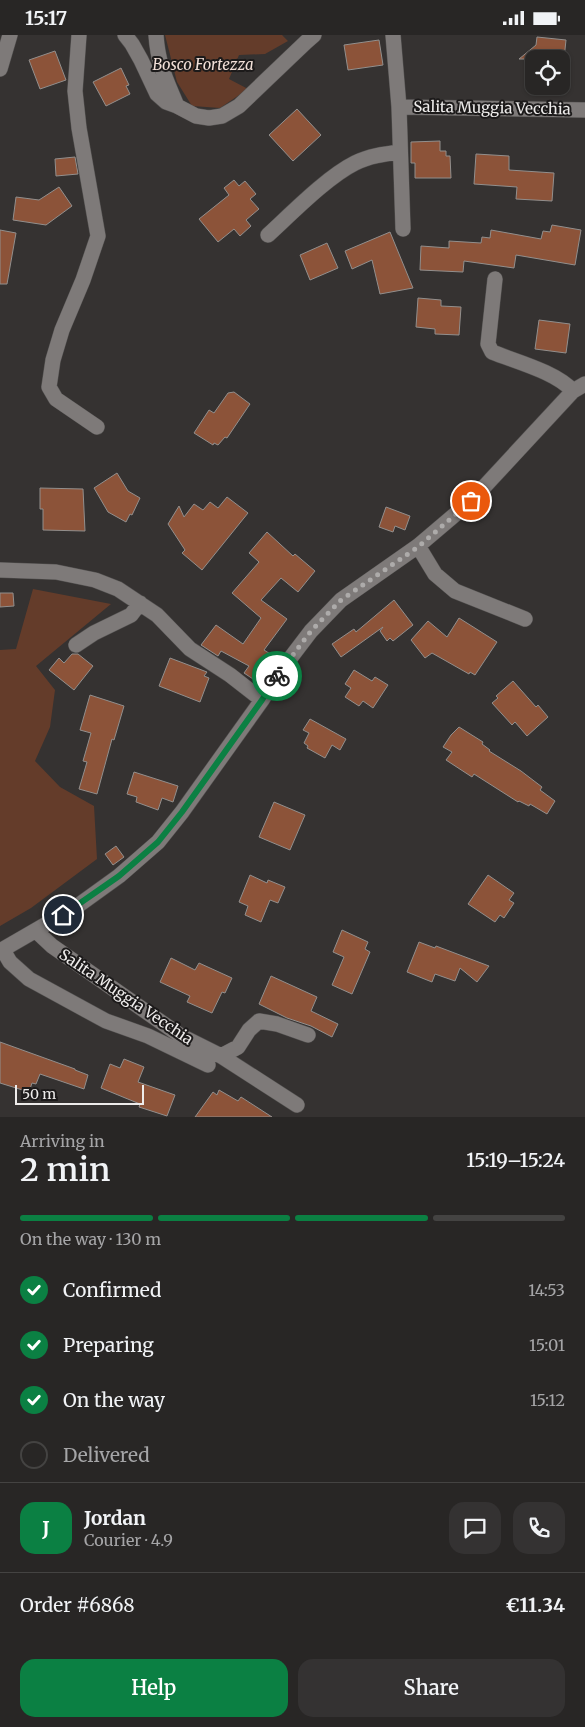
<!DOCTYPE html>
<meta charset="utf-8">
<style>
:root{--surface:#282625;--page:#343232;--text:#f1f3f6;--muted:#a5a5a7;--line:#444342;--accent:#0b8043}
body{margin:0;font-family:Merriweather,serif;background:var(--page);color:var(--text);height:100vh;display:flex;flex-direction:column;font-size:19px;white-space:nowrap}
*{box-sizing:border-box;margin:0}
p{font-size:16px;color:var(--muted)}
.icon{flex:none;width:28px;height:28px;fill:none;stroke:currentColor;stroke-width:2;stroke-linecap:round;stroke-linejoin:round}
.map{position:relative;height:1082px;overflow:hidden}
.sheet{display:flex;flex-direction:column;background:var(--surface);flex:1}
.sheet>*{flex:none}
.buttons{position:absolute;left:525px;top:15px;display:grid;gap:10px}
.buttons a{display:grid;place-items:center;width:45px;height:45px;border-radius:10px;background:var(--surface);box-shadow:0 1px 4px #0004,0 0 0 1px var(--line);font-size:25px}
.scale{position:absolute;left:15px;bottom:12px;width:129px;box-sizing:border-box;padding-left:5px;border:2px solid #eeeceb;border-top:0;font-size:14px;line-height:18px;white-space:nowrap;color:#eeeceb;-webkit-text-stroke:4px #1c1a1a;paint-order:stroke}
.pin{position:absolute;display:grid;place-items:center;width:42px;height:42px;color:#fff;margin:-21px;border:2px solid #fff;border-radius:50%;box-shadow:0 1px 5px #0007}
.courier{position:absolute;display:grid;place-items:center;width:50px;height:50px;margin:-25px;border:4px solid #0b8043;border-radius:50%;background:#fff;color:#222;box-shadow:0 1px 6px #0007}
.head em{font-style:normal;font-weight:600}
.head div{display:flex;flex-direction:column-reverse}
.head{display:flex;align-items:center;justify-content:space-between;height:85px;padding:0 20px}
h1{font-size:32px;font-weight:600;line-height:38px}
.bar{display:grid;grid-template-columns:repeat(4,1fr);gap:8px 5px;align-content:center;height:60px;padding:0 20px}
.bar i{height:6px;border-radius:4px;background:var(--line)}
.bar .current{background:var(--accent)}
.bar p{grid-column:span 4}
.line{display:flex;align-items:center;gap:12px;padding:0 20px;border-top:1px solid var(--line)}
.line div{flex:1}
.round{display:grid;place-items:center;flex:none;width:52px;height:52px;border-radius:15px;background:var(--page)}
ol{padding:0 20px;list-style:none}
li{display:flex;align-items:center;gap:15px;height:55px}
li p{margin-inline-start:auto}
li .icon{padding:5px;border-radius:50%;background:var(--accent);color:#fff;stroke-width:4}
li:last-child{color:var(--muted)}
li i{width:28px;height:28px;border:2px solid var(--line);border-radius:50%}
.primary-button{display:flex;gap:10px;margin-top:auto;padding:10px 20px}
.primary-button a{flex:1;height:58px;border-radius:15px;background:var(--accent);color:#fff;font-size:20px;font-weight:600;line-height:58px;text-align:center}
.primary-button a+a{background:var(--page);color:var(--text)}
.status{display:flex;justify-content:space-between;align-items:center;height:35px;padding:0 25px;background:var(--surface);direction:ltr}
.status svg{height:14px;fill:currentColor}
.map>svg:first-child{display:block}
</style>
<div class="status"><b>15:17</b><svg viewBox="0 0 49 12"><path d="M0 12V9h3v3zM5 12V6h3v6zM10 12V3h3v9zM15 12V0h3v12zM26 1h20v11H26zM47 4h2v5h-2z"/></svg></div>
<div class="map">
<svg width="585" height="1082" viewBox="0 0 585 1082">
<rect width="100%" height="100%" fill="#353231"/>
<!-- green -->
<path fill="#643c2a" d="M 165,0 L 282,0 L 288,6 L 265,19 L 239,20 L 229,44 L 248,54 L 220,73 L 192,71 L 177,47 Z
M 33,554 L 111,569 L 36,631 L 55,655 L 50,692 L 35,726 L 60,752 L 94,771 L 97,824 L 31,873 L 0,891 L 0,615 L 16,614 Z"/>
<!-- building -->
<path fill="#8c5339" stroke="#928f8d" d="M 537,2 L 566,5 L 564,24 L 519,24 L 536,10 Z
M 379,5 L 383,30 L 348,35 L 344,10 Z
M 55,16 L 66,45 L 40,54 L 29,25 Z
M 121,33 L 129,50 L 126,51 L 130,59 L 106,71 L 93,47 Z
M 297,74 L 321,100 L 293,126 L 269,100 Z
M 440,106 L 440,116 L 446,116 L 446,121 L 450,121 L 451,143 L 415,143 L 415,128 L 411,128 L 411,107 Z
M 476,119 L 509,121 L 509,135 L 554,138 L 552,166 L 516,164 L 517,152 L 474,149 Z
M 75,122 L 78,139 L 56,141 L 55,124 Z
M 234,145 L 239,151 L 245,146 L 256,159 L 250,164 L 259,174 L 246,185 L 251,191 L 240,201 L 234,194 L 218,207 L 199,184 L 229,160 L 224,153 Z
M 59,152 L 72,171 L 46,190 L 13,185 L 16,162 L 39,165 Z
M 552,190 L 581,195 L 575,230 L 516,220 L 514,233 L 464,226 L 463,237 L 420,235 L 421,211 L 449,213 L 449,206 L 481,208 L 482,202 L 490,203 L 491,195 L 541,204 L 543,196 L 550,197 Z
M 0,195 L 16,198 L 7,249 L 0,249 Z
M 390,197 L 413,253 L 380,259 L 372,225 L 352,234 L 345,216 Z
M 327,208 L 338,233 L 310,245 L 300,220 Z
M 418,263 L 441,265 L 441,271 L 461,272 L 459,300 L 435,299 L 435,294 L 416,292 Z
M 539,285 L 570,289 L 566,318 L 535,314 Z
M 234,357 L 250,369 L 227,403 L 225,402 L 218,410 L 214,408 L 213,410 L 194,398 L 209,375 L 214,378 L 228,358 Z
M 117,438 L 128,456 L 140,463 L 132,480 L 130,479 L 126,487 L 108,477 L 94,453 Z
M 40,453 L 83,454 L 85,496 L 43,495 L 43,474 L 40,474 Z
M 227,462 L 248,478 L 202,535 L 182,518 L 185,515 L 168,489 L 179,471 L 184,482 L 194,469 L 203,475 L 210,467 L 218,473 Z
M 386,472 L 410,481 L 405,495 L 395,491 L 393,497 L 379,492 Z
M 267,497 L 293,521 L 295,519 L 315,536 L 298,557 L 281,543 L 261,565 L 287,584 L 264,615 L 272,620 L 256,646 L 244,638 L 249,631 L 221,616 L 218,621 L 201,610 L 216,590 L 243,609 L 261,583 L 232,558 L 259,527 L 249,518 Z
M 0,558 L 13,558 L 14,571 L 0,572 Z
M 394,565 L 413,590 L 393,606 L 390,603 L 387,606 L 380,596 L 383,592 L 341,622 L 332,609 L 354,594 L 356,597 Z
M 459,583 L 497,607 L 475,640 L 470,637 L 469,639 L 432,618 L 425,623 L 411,605 L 428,586 L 447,602 Z
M 72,619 L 78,619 L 93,631 L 74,655 L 49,635 L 59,623 L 64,628 Z
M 170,623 L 207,637 L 204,641 L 209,643 L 200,667 L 159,651 Z
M 354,635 L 372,646 L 375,642 L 388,650 L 373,673 L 363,666 L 359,671 L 345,662 L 351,653 L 345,649 Z
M 513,646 L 536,672 L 538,670 L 548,682 L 527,701 L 515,687 L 512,690 L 492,668 L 498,663 L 496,661 Z
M 90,660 L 124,671 L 114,705 L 112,704 L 97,759 L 79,754 L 87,727 L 83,726 L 91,698 L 80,695 Z
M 310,684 L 346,704 L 340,715 L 332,710 L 325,723 L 307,713 L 308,711 L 304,708 L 309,698 L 303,695 Z
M 459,692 L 483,707 L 482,709 L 490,715 L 489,716 L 521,736 L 542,752 L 540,755 L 555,766 L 547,779 L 530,769 L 529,771 L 519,766 L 518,767 L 474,739 L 472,742 L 446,725 L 452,717 L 443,712 L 451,700 Z
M 134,737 L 178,751 L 173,767 L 162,763 L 158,775 L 136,767 L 137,762 L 127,759 Z
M 274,767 L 305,780 L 290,815 L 259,802 Z
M 116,811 L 124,822 L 113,830 L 105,819 Z
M 250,840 L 267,848 L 268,845 L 285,852 L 278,868 L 270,865 L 261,887 L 245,880 L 248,871 L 239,867 Z
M 488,840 L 514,858 L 509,865 L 514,868 L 504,883 L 500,880 L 495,887 L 468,869 Z
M 342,895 L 368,907 L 365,914 L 370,917 L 352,959 L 332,950 L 344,922 L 333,917 Z
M 419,907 L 435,913 L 436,911 L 489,931 L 477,947 L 460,933 L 455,946 L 435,939 L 432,947 L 407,937 Z
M 171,923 L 195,935 L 199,928 L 232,943 L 225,958 L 222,957 L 212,978 L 187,967 L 190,961 L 160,947 Z
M 271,941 L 317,962 L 311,976 L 338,989 L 332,1002 L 311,991 L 287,983 L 259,969 Z
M 0,1007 L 75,1034 L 75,1035 L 88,1040 L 84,1054 L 40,1039 L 36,1049 L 32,1048 L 29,1057 L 0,1048 Z
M 124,1024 L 144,1032 L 138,1047 L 175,1060 L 167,1081 L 139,1072 L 140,1069 L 101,1053 L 110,1029 L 120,1033 Z
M 219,1055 L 238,1066 L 241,1062 L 272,1082 L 195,1082 L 213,1057 L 217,1060 Z"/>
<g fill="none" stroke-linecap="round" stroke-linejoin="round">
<!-- minor casing -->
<g stroke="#535150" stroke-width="16">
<path id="minor" d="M 79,0 L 75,56 L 79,93 L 98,201 L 83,245 L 62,295 L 53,325 L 49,352 L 56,364 L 97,392
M 125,0 L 132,9 L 141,25 L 157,59 L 166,67 L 177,71 L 196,81 L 209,83 L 222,81 L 239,71 L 306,7 L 314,0
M 156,0 C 158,30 166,44 177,71
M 393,0 L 399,72 L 403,194
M 0,34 L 10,0
M 399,72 L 585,75
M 268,200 C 292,178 327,142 355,128 C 369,121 384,119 400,117
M 495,244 L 488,309 L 492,317 C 517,327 556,337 573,356
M 418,511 L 435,539 L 455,556 L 525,584
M 0,535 L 56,537 L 95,545 L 118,554 L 157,580 L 190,614 L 230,640 L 262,665
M 76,610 L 94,598 L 131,580 L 140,568
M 36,896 L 52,911 L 181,1001 L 221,1021 L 297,1070
M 3,915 L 10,927 L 29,944 L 106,986 L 148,1001 L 208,1030
M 0,916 L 76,872 L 119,841 L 158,807 L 182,777 L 262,665 L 279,638 L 311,596 L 341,565 L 418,511 L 471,466 L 573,356 L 585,349
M 221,1021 L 238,1012 L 249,995 L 259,986 L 277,989 L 308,1000"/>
</g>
<!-- minor -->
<use href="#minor" stroke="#7e7a79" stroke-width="15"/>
</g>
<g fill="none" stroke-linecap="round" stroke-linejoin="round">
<!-- done -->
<path stroke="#adabaa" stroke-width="5" stroke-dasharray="0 9" d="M 277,641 L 311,596 L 341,565 L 418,512 L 471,466"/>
<!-- route -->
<path stroke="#0b8043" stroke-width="6" d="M 63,880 L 119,841 L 158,807 L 182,777 L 262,665 L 277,641"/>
</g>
<g text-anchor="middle" stroke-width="4" stroke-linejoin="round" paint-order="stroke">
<!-- park labels -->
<g font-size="15" font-style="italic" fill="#f2e0d8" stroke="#1c1a1a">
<text x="203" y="35">Bosco Fortezza</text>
</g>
<!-- street labels -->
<g font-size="15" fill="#eeeceb" stroke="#1c1a1a">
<text transform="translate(492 73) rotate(1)" y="5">Salita Muggia Vecchia</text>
<text transform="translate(126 962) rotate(34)" y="5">Salita Muggia Vecchia</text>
</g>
</g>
</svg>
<div class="buttons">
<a><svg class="icon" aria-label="locate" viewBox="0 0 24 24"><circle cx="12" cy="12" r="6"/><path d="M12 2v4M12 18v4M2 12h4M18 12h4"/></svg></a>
</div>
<div class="scale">50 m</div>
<div class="pin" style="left:471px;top:466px;background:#ea580c"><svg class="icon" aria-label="bag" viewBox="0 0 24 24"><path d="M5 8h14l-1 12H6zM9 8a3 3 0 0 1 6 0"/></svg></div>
<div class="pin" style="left:63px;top:880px;background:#1f2937"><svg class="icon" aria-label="home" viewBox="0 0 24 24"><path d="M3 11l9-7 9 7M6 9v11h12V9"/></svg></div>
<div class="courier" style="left:277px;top:641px"><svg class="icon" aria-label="bike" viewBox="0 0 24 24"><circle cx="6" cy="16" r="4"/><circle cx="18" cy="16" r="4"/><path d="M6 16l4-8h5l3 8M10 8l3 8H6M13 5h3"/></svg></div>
</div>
<section class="sheet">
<div class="head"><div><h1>2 min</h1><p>Arriving in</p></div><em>15:19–15:24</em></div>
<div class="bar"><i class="current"></i><i class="current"></i><i class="current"></i><i></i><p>On the way · 130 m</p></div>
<ol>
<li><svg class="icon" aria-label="check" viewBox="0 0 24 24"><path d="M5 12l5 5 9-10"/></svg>Confirmed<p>14:53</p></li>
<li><svg class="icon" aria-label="check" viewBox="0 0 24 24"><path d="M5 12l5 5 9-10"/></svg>Preparing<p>15:01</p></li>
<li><svg class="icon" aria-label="check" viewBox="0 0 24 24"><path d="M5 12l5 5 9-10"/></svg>On the way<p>15:12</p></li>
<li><i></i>Delivered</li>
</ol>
<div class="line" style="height:90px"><b class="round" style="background:var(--accent);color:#fff">J</b><div><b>Jordan</b><p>Courier · 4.9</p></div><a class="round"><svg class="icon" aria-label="chat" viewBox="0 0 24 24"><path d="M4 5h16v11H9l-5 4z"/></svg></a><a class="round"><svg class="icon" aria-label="phone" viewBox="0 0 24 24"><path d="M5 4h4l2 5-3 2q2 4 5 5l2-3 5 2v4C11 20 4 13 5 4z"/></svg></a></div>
<div class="line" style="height:65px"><div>Order #6868</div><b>€11.34</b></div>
<div class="primary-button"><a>Help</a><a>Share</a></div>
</section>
